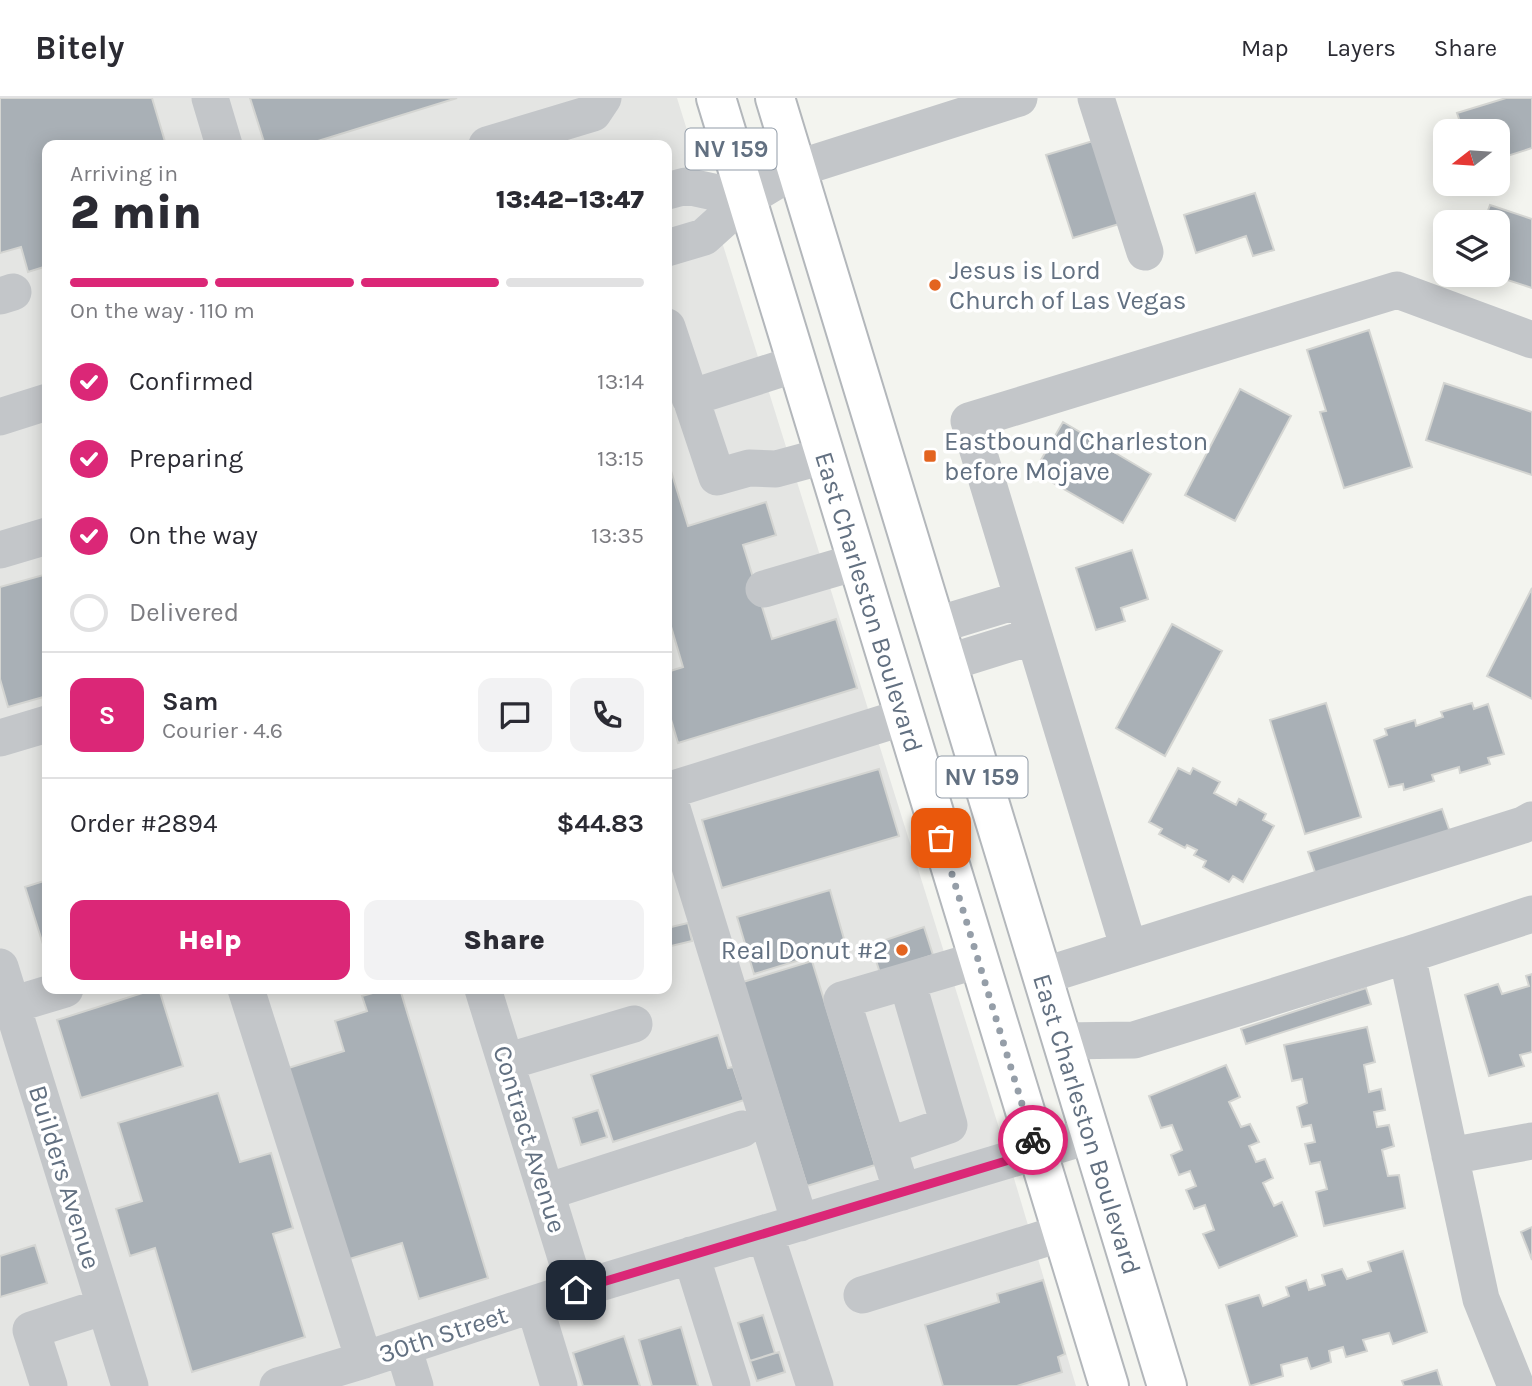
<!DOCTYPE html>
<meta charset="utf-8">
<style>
:root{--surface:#fff;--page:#f2f2f3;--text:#2b2b33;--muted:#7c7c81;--line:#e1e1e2;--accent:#db2777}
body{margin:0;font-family:Karla,sans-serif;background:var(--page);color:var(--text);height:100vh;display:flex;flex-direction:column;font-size:26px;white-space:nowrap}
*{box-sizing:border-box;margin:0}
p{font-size:23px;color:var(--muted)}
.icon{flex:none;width:38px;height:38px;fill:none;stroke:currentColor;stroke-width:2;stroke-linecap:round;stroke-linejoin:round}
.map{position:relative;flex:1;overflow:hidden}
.panel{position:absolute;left:42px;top:42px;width:630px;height:854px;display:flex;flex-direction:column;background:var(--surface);border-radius:14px;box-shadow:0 4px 18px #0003}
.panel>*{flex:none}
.needle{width:46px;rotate:253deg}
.fabs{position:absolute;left:1433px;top:21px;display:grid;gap:14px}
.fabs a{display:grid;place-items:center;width:77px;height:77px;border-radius:14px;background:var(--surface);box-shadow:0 4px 18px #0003;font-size:35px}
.pin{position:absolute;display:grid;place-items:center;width:60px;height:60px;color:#fff;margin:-30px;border-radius:14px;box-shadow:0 4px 10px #0006}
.courier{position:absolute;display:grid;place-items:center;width:70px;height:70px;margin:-35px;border:5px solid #db2777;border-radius:50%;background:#fff;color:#222;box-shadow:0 2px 9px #0007}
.summary em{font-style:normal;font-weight:800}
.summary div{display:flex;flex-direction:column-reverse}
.summary{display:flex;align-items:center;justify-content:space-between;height:119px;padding:0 28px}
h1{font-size:46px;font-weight:800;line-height:52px}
.bar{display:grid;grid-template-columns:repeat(4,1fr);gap:10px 7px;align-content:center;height:84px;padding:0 28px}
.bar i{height:9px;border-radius:5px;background:var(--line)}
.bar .on{background:var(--accent)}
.bar p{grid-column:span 4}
.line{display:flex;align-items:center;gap:18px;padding:0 28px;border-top:2px solid var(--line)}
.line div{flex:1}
.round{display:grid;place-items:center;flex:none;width:74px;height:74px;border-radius:14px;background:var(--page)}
ol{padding:0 28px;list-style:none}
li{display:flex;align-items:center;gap:21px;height:77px}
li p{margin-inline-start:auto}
li .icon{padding:7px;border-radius:50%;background:var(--accent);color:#fff;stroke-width:4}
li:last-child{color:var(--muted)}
li i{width:38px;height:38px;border:4px solid var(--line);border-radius:50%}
.action{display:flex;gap:14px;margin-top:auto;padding:14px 28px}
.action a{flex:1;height:80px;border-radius:14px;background:var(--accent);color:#fff;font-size:28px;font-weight:800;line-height:80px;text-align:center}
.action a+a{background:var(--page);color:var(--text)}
header{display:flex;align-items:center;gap:42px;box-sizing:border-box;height:98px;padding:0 35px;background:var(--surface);border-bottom:2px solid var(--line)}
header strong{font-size:33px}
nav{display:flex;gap:38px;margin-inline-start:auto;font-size:24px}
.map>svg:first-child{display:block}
</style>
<header>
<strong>Bitely</strong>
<nav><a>Map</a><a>Layers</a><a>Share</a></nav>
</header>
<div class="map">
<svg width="1532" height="1288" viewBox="0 0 1532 1288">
<rect width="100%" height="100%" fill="#f3f4ef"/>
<!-- built -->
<path fill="#e4e5e3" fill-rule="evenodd" d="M 0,0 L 677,0 L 999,1030 L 1076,1288 L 0,1288 ZM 47,47 L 667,47 L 667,891 L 47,891 Z"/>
<!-- building -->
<path fill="#a9b0b6" stroke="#d4d5d2" stroke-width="2" d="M 0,0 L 152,0 L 166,47 L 47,47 L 47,168 L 28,174 L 21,149 L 0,155 Z
M 250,0 L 457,0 L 305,47 L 265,47 Z
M 1506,0 L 1532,0 L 1532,50 L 1498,61 L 1498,33 L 1463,33 L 1457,15 Z
M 1093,43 L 1119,126 L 1073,140 L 1046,57 Z
M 1255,95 L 1274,152 L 1253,158 L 1246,138 L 1196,155 L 1184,117 Z
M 1490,107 L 1532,121 L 1532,190 L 1492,177 L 1498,177 L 1498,124 L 1484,124 Z
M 1369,232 L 1412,369 L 1344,390 L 1320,314 L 1326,313 L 1307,252 Z
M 1444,285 L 1532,314 L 1532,377 L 1426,342 Z
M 1240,291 L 1291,318 L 1235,423 L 1185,397 Z
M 1063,324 L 1151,376 L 1123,425 L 1034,374 Z
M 667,360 L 688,428 L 766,404 L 776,437 L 743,447 L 772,541 L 836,521 L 857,590 L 678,645 L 667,608 L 667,574 L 683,569 L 667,515 Z
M 1132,452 L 1148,501 L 1121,510 L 1125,523 L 1096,532 L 1076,470 Z
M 47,476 L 47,598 L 8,609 L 0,581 L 0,489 Z
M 1532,490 L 1532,601 L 1487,578 Z
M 1172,526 L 1222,553 L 1165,658 L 1116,630 Z
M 1326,605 L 1361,719 L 1305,736 L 1270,622 Z
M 1472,605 L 1474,611 L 1488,606 L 1504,656 L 1488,660 L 1490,666 L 1460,675 L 1459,669 L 1432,677 L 1434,683 L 1404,692 L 1403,686 L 1389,689 L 1374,642 L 1387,637 L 1385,631 L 1415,622 L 1416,628 L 1443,619 L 1441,614 Z
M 1178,670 L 1190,676 L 1193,670 L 1220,684 L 1214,695 L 1236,707 L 1239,701 L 1266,716 L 1263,722 L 1274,728 L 1243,784 L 1233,778 L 1229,784 L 1203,769 L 1206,763 L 1194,757 L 1197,752 L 1187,747 L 1185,750 L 1159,736 L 1162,731 L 1149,724 Z
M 879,671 L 899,738 L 722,790 L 702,722 Z
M 1442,711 L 1450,734 L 1316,777 L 1308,754 Z
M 47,782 L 47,859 L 25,789 Z
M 830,792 L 846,848 L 754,876 L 737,819 Z
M 688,825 L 692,843 L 667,849 L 667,830 Z
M 924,829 L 933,857 L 880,875 L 871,847 Z
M 812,863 L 875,1067 L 807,1088 L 743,884 Z
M 1532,876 L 1532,954 L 1520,957 L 1524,968 L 1489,978 L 1465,897 L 1498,886 L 1502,896 L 1529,888 L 1526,878 Z
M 1366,890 L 1371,906 L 1246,946 L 1241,931 Z
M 155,891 L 159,891 L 183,968 L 81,1000 L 57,922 Z
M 387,891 L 400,891 L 488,1180 L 419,1201 L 402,1145 L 343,1163 L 285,971 L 344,953 L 335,923 L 367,913 L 362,898 Z
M 1367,929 L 1375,964 L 1364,967 L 1369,994 L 1381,991 L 1385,1012 L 1374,1014 L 1377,1029 L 1389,1027 L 1394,1048 L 1382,1052 L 1388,1078 L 1399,1077 L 1405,1110 L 1324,1128 L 1316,1094 L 1327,1091 L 1320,1064 L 1310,1066 L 1305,1046 L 1315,1044 L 1311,1027 L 1302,1029 L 1297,1009 L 1307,1005 L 1302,981 L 1292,983 L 1284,947 Z
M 718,937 L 728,970 L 733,969 L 744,1002 L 613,1044 L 591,977 Z
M 1226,967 L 1240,999 L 1229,1004 L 1241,1029 L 1250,1026 L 1259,1044 L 1249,1048 L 1256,1064 L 1265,1061 L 1273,1080 L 1263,1085 L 1274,1108 L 1282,1104 L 1297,1138 L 1219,1170 L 1203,1136 L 1214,1132 L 1205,1107 L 1194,1111 L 1186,1092 L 1196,1088 L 1190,1073 L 1179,1077 L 1171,1057 L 1182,1052 L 1172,1027 L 1161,1030 L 1149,998 Z
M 218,995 L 240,1064 L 271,1055 L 293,1130 L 273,1136 L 305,1239 L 192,1274 L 155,1150 L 130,1158 L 116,1111 L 142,1103 L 118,1025 Z
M 598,1012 L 607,1039 L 581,1047 L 573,1020 Z
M 1532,1129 L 1532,1162 L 1521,1134 Z
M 35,1147 L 47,1185 L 0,1199 L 0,1158 Z
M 1403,1153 L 1427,1234 L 1393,1246 L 1389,1235 L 1363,1242 L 1367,1253 L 1346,1259 L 1343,1249 L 1329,1253 L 1331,1264 L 1311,1271 L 1307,1260 L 1281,1267 L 1283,1278 L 1250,1288 L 1226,1207 L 1259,1197 L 1263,1208 L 1289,1198 L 1286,1189 L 1306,1182 L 1309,1192 L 1325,1187 L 1322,1177 L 1342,1171 L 1347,1181 L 1371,1173 L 1368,1164 Z
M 1043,1182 L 1065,1256 L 1058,1259 L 1062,1274 L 1017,1288 L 943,1288 L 925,1227 L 999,1204 L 997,1196 Z
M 763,1217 L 775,1255 L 750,1263 L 738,1225 Z
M 681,1229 L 698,1288 L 652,1288 L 639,1242 Z
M 624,1238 L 640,1288 L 583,1288 L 573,1255 Z
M 779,1254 L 785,1274 L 757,1283 L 750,1263 Z
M 1437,1272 L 1442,1288 L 1404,1288 L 1402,1283 Z"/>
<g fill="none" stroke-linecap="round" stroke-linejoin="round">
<!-- major casing -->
<g stroke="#b3b7bb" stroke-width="42">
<path id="major" d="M 716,0 L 1109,1288
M 775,0 L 1167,1288"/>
</g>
<!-- minor -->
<path stroke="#c3c6c9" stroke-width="37" d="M 210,0 L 224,47
M 1096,0 L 1145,154
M 487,47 L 593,15 L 603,0
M 667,93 L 686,88 L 746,101
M 667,150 L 704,139 L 746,101 L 796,71 L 1019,0
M 0,198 L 13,194
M 667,229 L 717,379 L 749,370 L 776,371 L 824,358
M 1532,242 L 1397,192 L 969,323 L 1129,851 L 1523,727 L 1532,722
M 690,300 L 796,266
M 0,319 L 47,304
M 0,452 L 47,438
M 764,491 L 856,464
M 937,527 L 1023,501
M 947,565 L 1034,538
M 0,640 L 47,626
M 667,693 L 904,619
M 667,694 L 800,1125
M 0,869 L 130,1288
M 1043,878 L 1129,851
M 246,891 L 364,1262
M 483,891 L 576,1192
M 12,907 L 65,891
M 1062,943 L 1134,942 L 1407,857
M 506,964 L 634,926
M 888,1048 L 949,1027 L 907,883
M 1450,1058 L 1532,1043
M 546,1094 L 742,1031
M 902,1094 L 842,902 L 978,862
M 765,1135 L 815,1288
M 691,1157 L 732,1288
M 862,1197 L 1062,1135
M 534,1206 L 559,1288
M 403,1249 L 415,1288
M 49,1288 L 31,1232 L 105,1208
M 278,1288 L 364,1262 L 576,1192 L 1091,1037
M 1516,1288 L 1481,1201 L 1407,857 L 1532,816"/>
<!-- major -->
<use href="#major" stroke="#fff" stroke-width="38"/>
</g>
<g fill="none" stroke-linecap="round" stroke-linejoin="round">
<!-- done -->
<path stroke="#959ea8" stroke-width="7" stroke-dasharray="0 12.6" d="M 941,740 L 1033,1042"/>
<!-- route -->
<path stroke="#db2777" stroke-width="9" d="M 576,1192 L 1036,1054 L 1033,1042"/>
</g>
<!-- markers -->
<g fill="#e36420" stroke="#fff" stroke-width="2.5">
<circle cx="935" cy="187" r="7"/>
<rect x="923" y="351" width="14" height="14" rx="3.5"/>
<circle cx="902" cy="852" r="7"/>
</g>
<g text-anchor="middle" stroke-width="7" stroke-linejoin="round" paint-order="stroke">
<!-- shield labels -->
<g fill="#fff" stroke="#919ba7" stroke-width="2">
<rect x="685.5" y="30.5" width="91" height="41" rx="5"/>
<rect x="936.5" y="658.5" width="91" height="41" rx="5"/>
</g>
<g font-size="24" font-weight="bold" fill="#627081">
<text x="731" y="59">NV 159</text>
<text x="982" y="687">NV 159</text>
</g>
<!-- poi labels -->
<g font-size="26" fill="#627081" stroke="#fff" text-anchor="start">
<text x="949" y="181">Jesus is Lord<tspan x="949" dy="30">Church of Las Vegas</tspan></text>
<text x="944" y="352">Eastbound Charleston<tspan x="944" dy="30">before Mojave</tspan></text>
<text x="888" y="861" text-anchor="end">Real Donut #2</text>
</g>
<!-- street labels -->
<g font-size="26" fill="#627081" stroke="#fff">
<text transform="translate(869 504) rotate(73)" y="9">East Charleston Boulevard</text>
<text transform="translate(1087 1026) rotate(73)" y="9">East Charleston Boulevard</text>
<text transform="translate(530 1041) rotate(73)" y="9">Contract Avenue</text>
<text transform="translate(65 1079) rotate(73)" y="9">Builders Avenue</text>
<text transform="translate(443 1236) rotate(-18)" y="9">30th Street</text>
</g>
</g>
</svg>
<div class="fabs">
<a><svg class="needle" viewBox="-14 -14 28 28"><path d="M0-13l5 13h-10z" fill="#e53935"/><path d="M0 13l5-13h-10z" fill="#7c7c81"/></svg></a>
<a><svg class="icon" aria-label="layers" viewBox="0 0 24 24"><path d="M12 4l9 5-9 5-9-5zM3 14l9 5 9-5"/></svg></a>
</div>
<div class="pin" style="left:941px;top:740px;background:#ea580c"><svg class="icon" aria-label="bag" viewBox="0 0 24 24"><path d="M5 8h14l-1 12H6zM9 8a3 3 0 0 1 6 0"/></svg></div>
<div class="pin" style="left:576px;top:1192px;background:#1f2937"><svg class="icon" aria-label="home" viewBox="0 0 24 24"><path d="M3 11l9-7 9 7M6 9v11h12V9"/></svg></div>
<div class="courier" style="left:1033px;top:1042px"><svg class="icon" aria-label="bike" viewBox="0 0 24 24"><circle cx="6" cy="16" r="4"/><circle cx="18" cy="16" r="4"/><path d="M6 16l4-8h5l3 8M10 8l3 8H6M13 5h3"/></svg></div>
<section class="panel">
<div class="summary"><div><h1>2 min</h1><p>Arriving in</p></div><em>13:42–13:47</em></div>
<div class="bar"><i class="on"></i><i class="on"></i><i class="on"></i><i></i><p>On the way · 110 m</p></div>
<ol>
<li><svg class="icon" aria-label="check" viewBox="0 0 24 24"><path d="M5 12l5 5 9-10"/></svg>Confirmed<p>13:14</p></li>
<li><svg class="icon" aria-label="check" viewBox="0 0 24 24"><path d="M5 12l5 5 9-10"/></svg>Preparing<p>13:15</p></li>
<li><svg class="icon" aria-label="check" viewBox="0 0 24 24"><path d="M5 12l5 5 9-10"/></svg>On the way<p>13:35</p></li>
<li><i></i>Delivered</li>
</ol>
<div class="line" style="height:126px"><b class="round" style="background:var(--accent);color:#fff">S</b><div><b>Sam</b><p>Courier · 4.6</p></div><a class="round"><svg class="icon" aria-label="chat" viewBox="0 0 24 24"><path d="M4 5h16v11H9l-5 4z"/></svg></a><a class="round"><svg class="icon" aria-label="phone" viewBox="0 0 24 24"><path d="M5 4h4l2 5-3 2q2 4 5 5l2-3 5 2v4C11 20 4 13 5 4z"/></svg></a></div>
<div class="line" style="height:91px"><div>Order #2894</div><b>$44.83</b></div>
<div class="action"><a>Help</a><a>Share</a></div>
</section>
</div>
